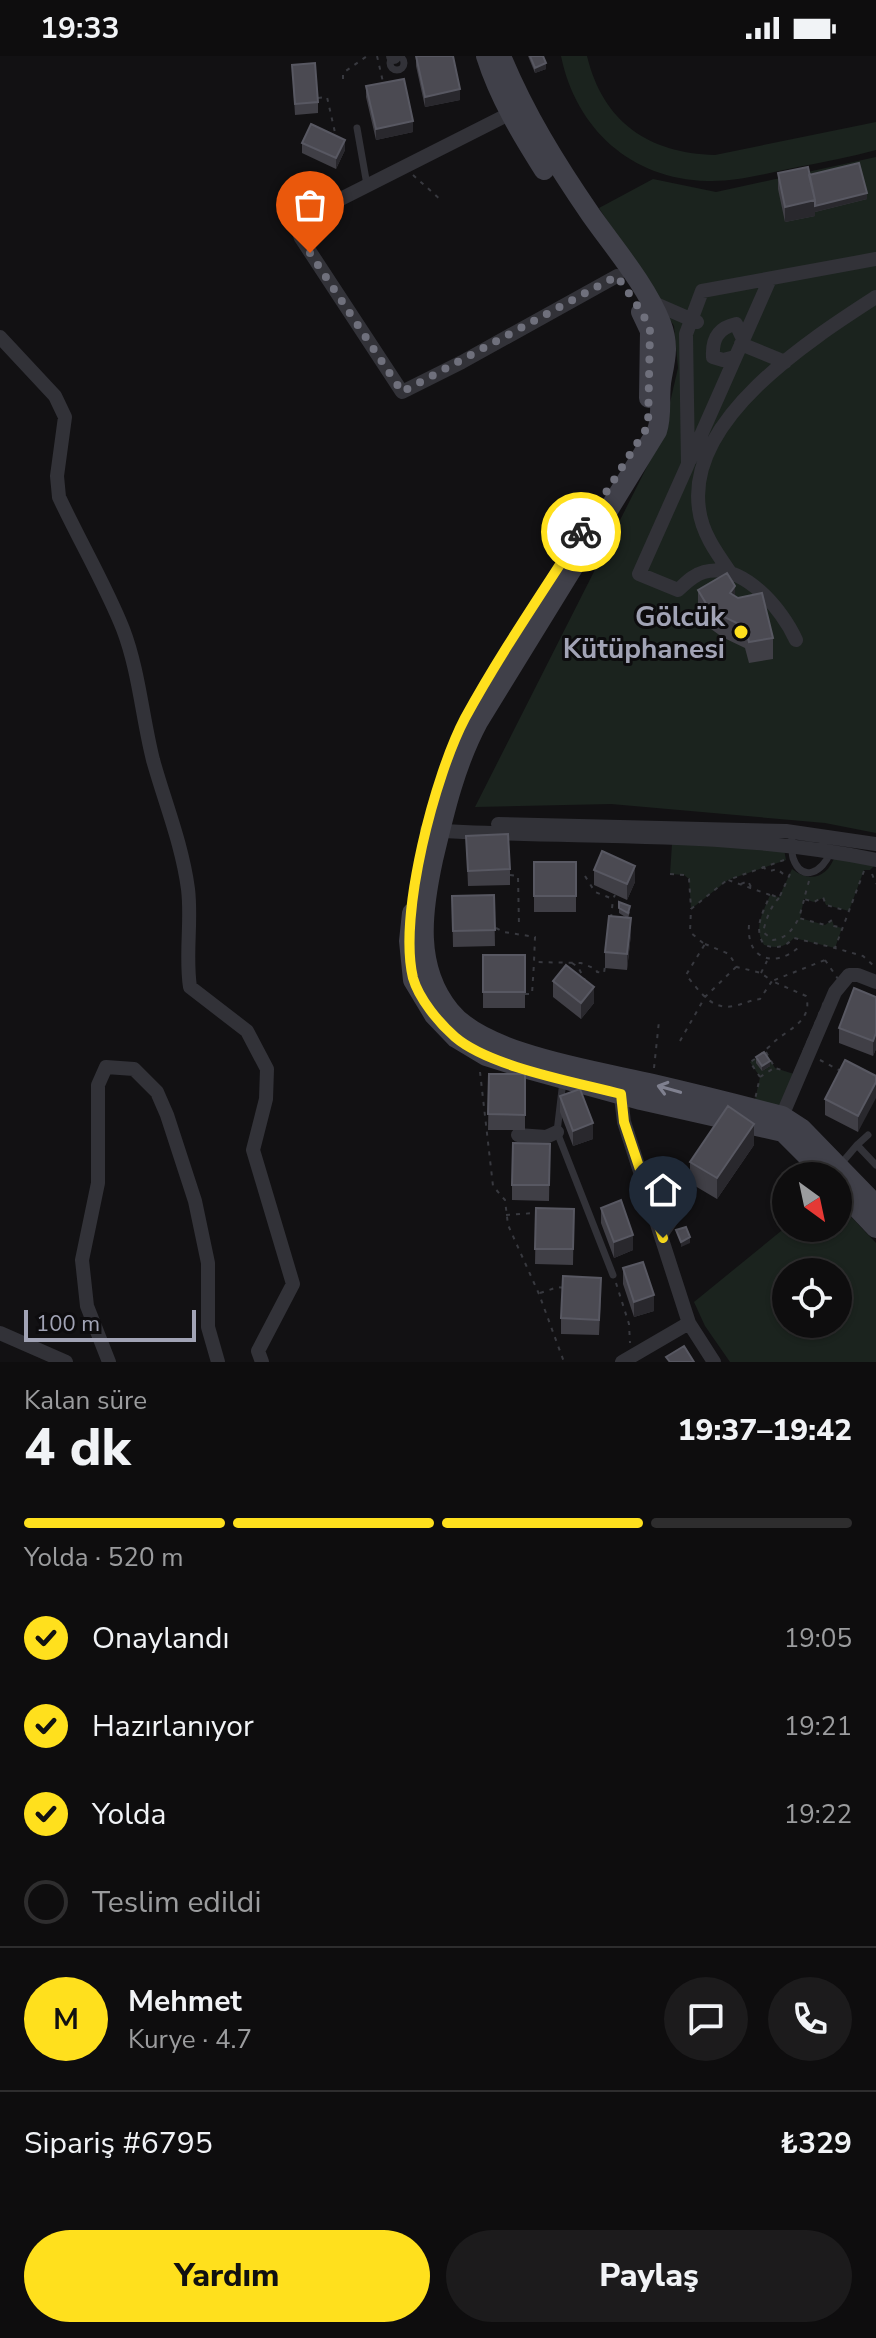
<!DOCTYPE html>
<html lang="tr">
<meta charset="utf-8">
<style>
:root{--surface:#0e0d0e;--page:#1c1b1c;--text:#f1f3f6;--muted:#9b9c9e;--line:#2e2d2e;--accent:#ffe01d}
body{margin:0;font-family:"Nunito Sans",sans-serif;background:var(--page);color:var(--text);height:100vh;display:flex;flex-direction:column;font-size:30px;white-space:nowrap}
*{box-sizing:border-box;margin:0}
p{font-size:26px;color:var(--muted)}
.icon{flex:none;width:44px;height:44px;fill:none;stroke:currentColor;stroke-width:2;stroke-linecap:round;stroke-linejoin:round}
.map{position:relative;height:1306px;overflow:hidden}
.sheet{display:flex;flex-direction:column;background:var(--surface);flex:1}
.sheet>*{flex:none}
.needle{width:52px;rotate:147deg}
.buttons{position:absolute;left:772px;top:1106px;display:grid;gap:16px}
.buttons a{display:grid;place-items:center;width:80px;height:80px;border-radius:50%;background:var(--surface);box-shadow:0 2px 6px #0004,0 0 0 2px var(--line);font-size:40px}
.scale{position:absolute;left:24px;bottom:20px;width:172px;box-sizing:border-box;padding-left:8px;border:4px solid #a1a3b5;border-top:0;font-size:22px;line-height:28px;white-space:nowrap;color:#a1a3b5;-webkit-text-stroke:6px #0d0c0e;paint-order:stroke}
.pin{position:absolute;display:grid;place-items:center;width:68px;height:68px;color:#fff;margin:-82px -34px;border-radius:50% 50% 50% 0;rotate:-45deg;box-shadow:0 0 8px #0007}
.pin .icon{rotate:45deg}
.courier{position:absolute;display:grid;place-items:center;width:80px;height:80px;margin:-40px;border:6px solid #ffe01d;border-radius:50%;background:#fff;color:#222;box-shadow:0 2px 10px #0007}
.headline em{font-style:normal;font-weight:800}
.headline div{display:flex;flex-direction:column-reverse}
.headline{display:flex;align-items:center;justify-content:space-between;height:136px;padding:0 24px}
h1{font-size:52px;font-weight:800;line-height:60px}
.bar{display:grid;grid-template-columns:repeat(4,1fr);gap:12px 8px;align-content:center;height:96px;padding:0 24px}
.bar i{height:10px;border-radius:6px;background:var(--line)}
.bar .selected{background:var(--accent)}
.bar p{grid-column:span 4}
.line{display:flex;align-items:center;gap:20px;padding:0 24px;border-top:2px solid var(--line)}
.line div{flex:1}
.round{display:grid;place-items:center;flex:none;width:84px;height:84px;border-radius:42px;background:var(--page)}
ol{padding:0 24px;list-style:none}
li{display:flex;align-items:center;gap:24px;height:88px}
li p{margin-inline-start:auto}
li .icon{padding:8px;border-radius:50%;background:var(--accent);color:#111;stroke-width:4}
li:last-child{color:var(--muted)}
li i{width:44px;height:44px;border:4px solid var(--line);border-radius:50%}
.button{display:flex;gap:16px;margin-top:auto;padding:16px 24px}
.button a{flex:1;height:92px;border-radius:48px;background:var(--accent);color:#111;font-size:32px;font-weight:800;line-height:92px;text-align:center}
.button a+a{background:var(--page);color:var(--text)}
.status{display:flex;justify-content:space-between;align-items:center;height:56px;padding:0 40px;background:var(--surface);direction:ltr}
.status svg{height:22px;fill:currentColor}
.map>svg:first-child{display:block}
</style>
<div class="status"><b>19:33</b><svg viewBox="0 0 49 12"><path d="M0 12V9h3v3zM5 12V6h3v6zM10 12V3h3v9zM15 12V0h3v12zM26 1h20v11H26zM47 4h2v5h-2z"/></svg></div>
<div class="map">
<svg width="876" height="1306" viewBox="0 0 876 1306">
<rect width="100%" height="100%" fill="#121113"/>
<!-- green -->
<path fill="#1b231e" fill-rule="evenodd" d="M 561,0 L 587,0 C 603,66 648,97 715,99 L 876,66 L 876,94 C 850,101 824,106 798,111 C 768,117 738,126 707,125 C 631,123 576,73 561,0 Z
M 876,101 L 876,777 L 825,767 L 611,748 L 475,751 L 662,381 L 678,312 L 674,270 L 599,152 L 653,123 L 716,136 Z
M 672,788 L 784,793 L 786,804 L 728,824 L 691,853 L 689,823 L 684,819 L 670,818 Z
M 835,800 L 876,808 L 870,814 L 864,814 L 849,855 L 826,849 L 823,842 L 814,846 L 804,843 L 800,862 L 825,869 L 832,864 L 834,870 L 842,872 L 835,892 L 794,882 C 785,891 777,893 764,889 C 753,871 763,857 770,839 L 779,841 L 792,813 C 810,827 827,822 835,800 Z
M 766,996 L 775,1012 L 794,1018 L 779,1054 L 754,1048 L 760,1021 L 750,1006 Z
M 838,1147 L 876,1187 L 876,1306 L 730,1306 L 705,1270 L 694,1246 L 786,1171 L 838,1172 ZM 786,1216 L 838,1216 L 838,1268 L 786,1268 Z"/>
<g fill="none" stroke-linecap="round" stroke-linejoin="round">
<!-- path -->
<path stroke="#38393f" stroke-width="2" stroke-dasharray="4 6" stroke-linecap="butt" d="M 377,0 L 383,26
M 343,23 L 343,17 L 367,0
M 318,42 L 327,41 L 336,81
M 413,119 L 442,145
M 784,804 L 728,824 L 770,839 C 763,857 753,871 764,889 C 777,893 785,891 794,882 L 835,892
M 762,811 L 770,815 L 777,813 L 787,821
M 864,815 L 835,892 L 863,900 L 876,912
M 670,818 L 684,819 L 689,823 L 691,852
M 872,818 L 876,828
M 510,819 L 518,820 L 519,870
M 585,820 L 595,836 L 613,843 L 615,839
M 809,825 L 804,843 L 814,846 L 823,841 L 826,849 L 847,855
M 741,828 L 748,825 L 751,831
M 772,839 L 779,842 L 790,818
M 779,842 C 770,851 766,864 763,876 L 773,884 C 787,882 792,874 799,862
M 804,844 L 799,862 L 825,869 L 832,864 L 834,870 L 842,872
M 611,862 L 613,843
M 749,869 C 746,904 776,913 800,890
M 496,872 L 504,876 L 535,881 L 534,906 L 581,907 L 596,913 L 597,916 L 604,917 L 605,910
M 703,887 L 690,876 L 691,853 L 727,824
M 705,888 L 729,898 L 737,911 L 761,917 L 772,925 L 760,943 C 751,944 743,948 734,950 C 711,955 699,934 686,919 Z
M 825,904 L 838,923 L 824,946 L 779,1054 L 754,1048 L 760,1021 L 750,1006 C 759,1001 763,996 770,990 C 784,974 814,967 806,940 L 772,925 Z
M 572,907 L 578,911 L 585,924
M 761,917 L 767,905
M 525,938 L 532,938 L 534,907
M 680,985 L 705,941 L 736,911
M 766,996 L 775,1012 L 785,1015
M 820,1004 L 839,1014
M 654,1012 L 659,965
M 480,1016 L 493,1130 L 505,1144 L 508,1169 L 539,1238 L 564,1306
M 760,1021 L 774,1012
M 506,1159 L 535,1157
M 616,1227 L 629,1268 L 630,1287
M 540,1237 L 558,1231 L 564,1232"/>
<!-- lane -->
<path stroke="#323238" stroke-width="7" d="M390 7a7 7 0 1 1 14 0a7 7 0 1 1-14 0Z
M 357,72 L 367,129
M 792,775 C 792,784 791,794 793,802 C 802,828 823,815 830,797
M 563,1025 L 557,1076 L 613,1219
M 857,1089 L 868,1079
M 840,1109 L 857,1089 L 876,1109
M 663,1182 L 692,1141"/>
<!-- street -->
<path stroke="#323238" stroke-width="14" d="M 393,0 L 394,1
M 511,57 L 303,162 L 297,171 L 301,182 L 402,336 L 462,306 L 617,220
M 651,246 L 697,266
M 0,281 L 55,340 L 65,361 L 57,420 L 59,441 C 79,484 106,530 123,573 C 139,615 142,660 153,704 C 165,747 182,788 188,833 C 192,866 185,898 190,931 L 247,975 L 267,1013 L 266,1043 L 253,1094 L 293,1228 L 258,1295 L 262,1306
M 741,288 L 785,306
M 735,301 L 723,304 L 713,301 C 712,284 717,272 736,268 L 743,283
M 690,404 L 770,223
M 732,519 C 718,499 702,478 699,453 C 686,363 811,283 876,241
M 796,584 C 782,553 743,506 704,516 C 693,519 686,527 678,534 L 639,518 L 688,408 L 686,278 L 702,235 L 876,203
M 498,768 L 786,775 L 876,788
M 427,774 C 576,784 729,773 876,804
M 620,1033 L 624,1066 L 689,1267 L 714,1306
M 782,1060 L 835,936 L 849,919 L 858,919 L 876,926
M 518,1079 L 546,1081 L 557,1076
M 0,1277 L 66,1306
M 109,1306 L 87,1250 L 82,1204 L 98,1127 L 98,1029 L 106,1011 L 134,1013 L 157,1036 L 167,1059 L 195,1145 L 208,1207 L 208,1271 L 218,1306
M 622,1306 L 689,1267"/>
<!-- secondary -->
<path stroke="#404049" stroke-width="20" d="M 486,0 C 499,41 521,78 544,114
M 501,0 C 525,58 556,108 591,159 C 615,193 646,229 661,267 C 669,288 666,301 662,321 C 658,339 663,357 657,375 L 478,666 C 455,709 444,757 433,804 C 422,855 414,911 450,955 C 485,999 598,1015 653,1028 C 696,1038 740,1049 782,1060 L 802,1073 L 876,1149
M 641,256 L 650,275 L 649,342
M 412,857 L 409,885 L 413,924 L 434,959 L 456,982 L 486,1000 L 528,1013 L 641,1044 L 783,1076 L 827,1120
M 838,1132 L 876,1172"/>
</g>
<!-- wall -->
<path fill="#403f46" d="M 416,0 L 460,44 L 425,51 L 416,10 Z
M 528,0 L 543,0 L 546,13 L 535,17 Z
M 292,9 L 318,46 L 318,57 L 295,59 Z
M 366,30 L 413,76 L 376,84 L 366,41 Z
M 302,87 L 345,94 L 336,113 L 302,97 Z
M 778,117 L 809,119 L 867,143 L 815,156 L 815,160 L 785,166 L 778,133 Z
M 698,534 L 735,541 L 773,582 L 773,603 L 749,607 L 745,592 L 722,581 L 707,570 L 698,555 Z
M 466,780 L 510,813 L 510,829 L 468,830 Z
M 534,806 L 576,806 L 576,856 L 534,856 Z
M 594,814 L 635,826 L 627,844 L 594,829 Z
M 494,839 L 495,890 L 453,891 L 452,840 Z
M 619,846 L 630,856 L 628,862 L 631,878 L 627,914 L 605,912 L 605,896 L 627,862 L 619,857 Z
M 483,899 L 525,899 L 525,952 L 483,952 Z
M 553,925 L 594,947 L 581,963 L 553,941 Z
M 876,941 L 876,993 L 873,1000 L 839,987 L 839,972 Z
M 756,1001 L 770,1010 L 762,1015 L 756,1007 Z
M 489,1018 L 525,1018 L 525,1074 L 488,1074 Z
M 876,1020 L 858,1076 L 825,1059 L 825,1043 Z
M 560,1040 L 593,1083 L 573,1090 L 560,1056 Z
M 550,1088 L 549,1145 L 512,1144 L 512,1129 Z
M 754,1089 L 717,1143 L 690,1127 L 690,1106 Z
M 536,1152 L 574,1153 L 573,1209 L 535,1208 Z
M 601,1152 L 633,1194 L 614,1202 L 601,1167 Z
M 623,1212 L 654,1255 L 634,1261 L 623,1228 Z
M 601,1238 L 599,1279 L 561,1278 L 561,1262 Z"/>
<!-- shaded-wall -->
<path fill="#29282d" d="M 546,7 L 546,13 L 535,17 L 535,12 Z
M 460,33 L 460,44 L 425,51 L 425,41 Z
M 413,65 L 413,76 L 376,84 L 376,73 Z
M 345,84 L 345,94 L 336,113 L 336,102 Z
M 867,137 L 867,143 L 815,156 L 815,160 L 785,166 L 785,151 L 815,144 Z
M 735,530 L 735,551 L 730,537 Z
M 635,810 L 635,826 L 627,844 L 627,828 Z
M 631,862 L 631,878 L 627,914 L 627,898 Z
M 594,931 L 594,947 L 581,963 L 581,947 Z
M 876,977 L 876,993 L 873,1000 L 873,985 Z
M 770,1005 L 770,1010 L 762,1015 L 762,1010 Z
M 876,1026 L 876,1042 L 858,1076 L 858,1060 Z
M 593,1067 L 593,1083 L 573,1090 L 573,1075 Z
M 754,1068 L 754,1089 L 717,1143 L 717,1122 Z
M 633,1179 L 633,1194 L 614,1202 L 614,1186 Z
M 690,1181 L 690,1187 L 681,1191 L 681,1186 Z
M 654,1239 L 654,1255 L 634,1261 L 634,1246 Z"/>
<!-- building -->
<path fill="#4b4a52" stroke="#585862" stroke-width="2" d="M 416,0 L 453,0 L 460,33 L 425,41 Z
M 530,0 L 543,0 L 546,7 L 535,12 Z
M 315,7 L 318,46 L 295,48 L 292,9 Z
M 404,23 L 413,65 L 376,73 L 366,30 Z
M 311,68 L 345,84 L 336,102 L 302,87 Z
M 859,107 L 867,137 L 815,150 L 815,144 L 809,119 Z
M 808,111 L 815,144 L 785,151 L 778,117 Z
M 727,517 L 735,530 L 730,537 L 738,542 L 762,537 L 773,582 L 749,586 L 745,571 L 722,560 L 707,549 L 698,534 Z
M 508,778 L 510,813 L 468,815 L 466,780 Z
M 602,795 L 635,810 L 627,828 L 594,814 Z
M 534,806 L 576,806 L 576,840 L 534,840 Z
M 494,839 L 495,874 L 453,875 L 452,840 Z
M 619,846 L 630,850 L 628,857 L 619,852 Z
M 609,860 L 631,862 L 627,898 L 605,896 Z
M 483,899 L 525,899 L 525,936 L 483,936 Z
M 566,909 L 594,931 L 581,947 L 553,925 Z
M 854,932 L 876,941 L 876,977 L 873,985 L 839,972 Z
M 764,996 L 770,1005 L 762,1010 L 756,1001 Z
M 845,1004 L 876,1020 L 876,1026 L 858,1060 L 825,1043 Z
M 489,1018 L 525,1018 L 525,1059 L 488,1058 Z
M 580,1033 L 593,1067 L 573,1075 L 560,1040 Z
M 728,1050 L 754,1068 L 717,1122 L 690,1106 Z
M 513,1087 L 550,1088 L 549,1129 L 512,1129 Z
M 621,1144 L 633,1179 L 614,1186 L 601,1152 Z
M 536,1152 L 574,1153 L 573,1193 L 535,1193 Z
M 686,1171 L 690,1181 L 681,1186 L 676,1174 Z
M 643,1206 L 654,1239 L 634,1246 L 623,1212 Z
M 563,1220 L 601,1222 L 599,1264 L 561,1262 Z
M 684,1290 L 694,1306 L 670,1306 L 666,1301 Z"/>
<!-- one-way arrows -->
<defs><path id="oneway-shaft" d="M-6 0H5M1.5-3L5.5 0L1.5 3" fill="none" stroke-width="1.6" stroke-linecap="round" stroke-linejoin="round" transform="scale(2)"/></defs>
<use stroke="#7f808f" href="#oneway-shaft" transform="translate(669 1033) rotate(-164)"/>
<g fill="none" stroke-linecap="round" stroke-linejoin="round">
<!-- done -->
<path stroke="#6f707c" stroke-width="8" stroke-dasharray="0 14.4" d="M 310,197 L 402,336 L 617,220 L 643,258 L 650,275 L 648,370 L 581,476"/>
<!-- route -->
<path stroke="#ffe01d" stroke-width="10" d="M 581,476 C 542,537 500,598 465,662 C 435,719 398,859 413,922 C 419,943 439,967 455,981 C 490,1011 575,1026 621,1038 L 624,1066 L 663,1182"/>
</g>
<!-- markers -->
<circle fill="#ffe01d" stroke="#0d0c0e" stroke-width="3" cx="741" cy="576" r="8"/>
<g text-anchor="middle" stroke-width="6" stroke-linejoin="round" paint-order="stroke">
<!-- poi labels -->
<g font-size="28" font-weight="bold" fill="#a1a3b5" stroke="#0d0c0e" text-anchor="end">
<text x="725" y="570">Gölcük<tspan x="725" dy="32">Kütüphanesi</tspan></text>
</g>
</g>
</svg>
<div class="buttons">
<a><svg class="needle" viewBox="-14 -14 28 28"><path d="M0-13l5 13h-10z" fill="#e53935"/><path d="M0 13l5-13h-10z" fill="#9b9c9e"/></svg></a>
<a><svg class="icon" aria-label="locate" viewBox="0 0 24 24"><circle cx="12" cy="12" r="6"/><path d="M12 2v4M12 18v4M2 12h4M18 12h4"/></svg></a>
</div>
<div class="scale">100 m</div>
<div class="pin" style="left:310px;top:197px;background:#ea580c"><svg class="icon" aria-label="bag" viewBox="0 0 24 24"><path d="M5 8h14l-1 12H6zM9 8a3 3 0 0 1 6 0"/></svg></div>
<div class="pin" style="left:663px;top:1182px;background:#1f2937"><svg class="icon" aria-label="home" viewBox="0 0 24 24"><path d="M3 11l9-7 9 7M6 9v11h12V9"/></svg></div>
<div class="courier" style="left:581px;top:476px"><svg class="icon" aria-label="bike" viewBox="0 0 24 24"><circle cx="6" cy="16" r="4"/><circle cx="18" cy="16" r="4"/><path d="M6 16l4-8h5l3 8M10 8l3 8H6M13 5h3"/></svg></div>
</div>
<section class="sheet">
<div class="headline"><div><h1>4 dk</h1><p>Kalan süre</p></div><em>19:37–19:42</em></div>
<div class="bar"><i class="selected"></i><i class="selected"></i><i class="selected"></i><i></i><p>Yolda · 520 m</p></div>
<ol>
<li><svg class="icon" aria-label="check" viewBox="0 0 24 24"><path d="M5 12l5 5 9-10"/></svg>Onaylandı<p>19:05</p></li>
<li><svg class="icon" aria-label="check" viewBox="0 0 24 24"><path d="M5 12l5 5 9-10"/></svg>Hazırlanıyor<p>19:21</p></li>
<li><svg class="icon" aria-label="check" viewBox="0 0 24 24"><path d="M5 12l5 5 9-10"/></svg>Yolda<p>19:22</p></li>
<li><i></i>Teslim edildi</li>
</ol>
<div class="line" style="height:144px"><b class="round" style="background:var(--accent);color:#111">M</b><div><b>Mehmet</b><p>Kurye · 4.7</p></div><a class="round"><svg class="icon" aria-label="chat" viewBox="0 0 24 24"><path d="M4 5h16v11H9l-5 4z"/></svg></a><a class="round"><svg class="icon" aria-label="phone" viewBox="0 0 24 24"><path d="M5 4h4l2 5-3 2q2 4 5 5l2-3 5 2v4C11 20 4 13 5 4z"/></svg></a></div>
<div class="line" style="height:104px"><div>Sipariş #6795</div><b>₺329</b></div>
<div class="button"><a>Yardım</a><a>Paylaş</a></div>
</section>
